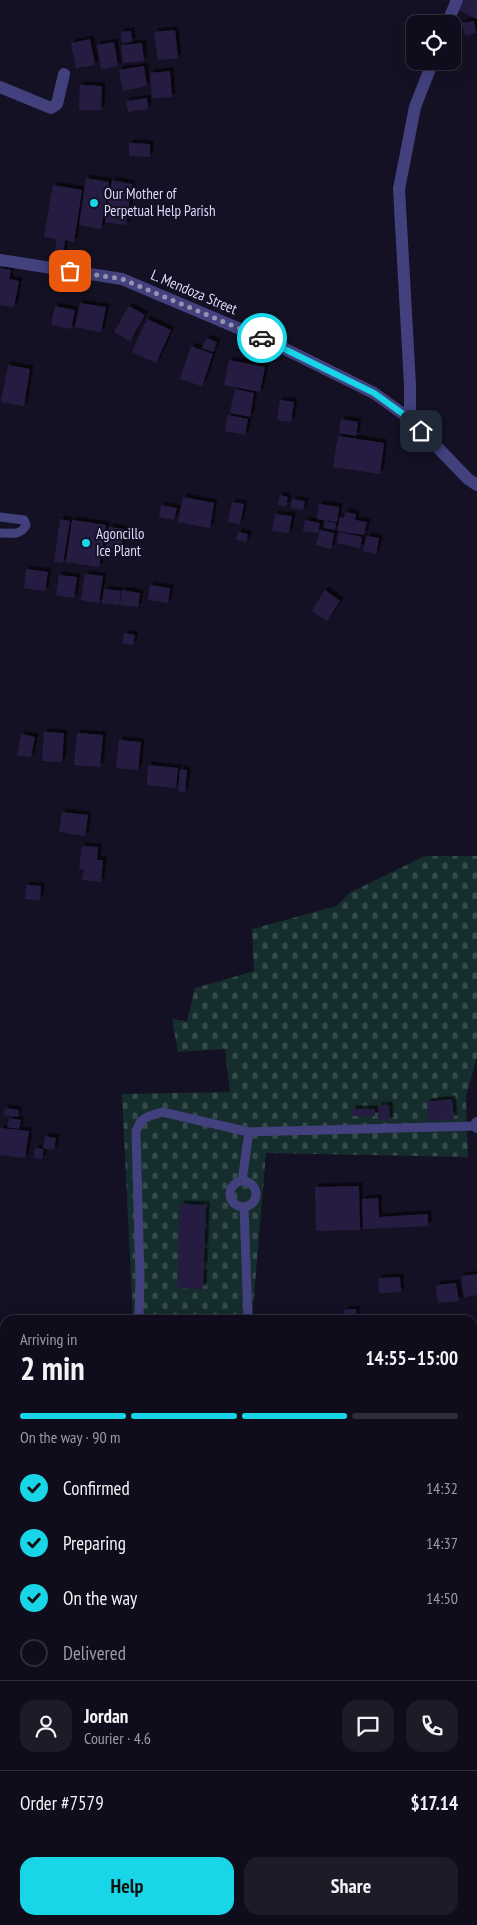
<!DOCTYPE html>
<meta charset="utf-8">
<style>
:root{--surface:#0f0d1b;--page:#1d1b28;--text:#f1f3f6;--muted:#9b9ca3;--line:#2f2d3a;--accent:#18d6e7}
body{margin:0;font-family:"PT Sans Narrow",sans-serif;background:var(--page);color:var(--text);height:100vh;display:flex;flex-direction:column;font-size:19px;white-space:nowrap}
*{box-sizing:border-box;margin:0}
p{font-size:16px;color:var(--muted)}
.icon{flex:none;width:28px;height:28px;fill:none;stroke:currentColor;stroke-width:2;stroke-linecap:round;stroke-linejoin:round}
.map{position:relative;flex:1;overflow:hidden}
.drawer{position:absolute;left:0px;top:1315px;width:478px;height:610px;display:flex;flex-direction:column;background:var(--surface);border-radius:15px 15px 0 0;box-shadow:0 5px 20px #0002,0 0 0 1px var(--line)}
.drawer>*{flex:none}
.buttons{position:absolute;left:406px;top:15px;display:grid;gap:10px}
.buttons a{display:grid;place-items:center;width:55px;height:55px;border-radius:10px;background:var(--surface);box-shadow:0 5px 20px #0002,0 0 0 1px var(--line);font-size:25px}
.pin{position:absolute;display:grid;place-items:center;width:42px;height:42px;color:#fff;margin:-21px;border-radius:10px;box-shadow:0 2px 8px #0006}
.courier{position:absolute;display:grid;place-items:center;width:50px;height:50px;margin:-25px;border:4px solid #18d6e7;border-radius:50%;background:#fff;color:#222;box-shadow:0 1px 6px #0007}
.overview em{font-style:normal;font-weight:700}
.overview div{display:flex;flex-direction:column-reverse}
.overview{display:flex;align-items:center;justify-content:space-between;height:85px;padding:0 20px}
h1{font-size:32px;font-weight:700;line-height:38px}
.bar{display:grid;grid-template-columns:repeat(4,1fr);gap:8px 5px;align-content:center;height:60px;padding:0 20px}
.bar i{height:6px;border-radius:4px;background:var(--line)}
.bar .active{background:var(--accent)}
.bar p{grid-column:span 4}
.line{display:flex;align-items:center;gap:12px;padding:0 20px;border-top:1px solid var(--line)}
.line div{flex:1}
.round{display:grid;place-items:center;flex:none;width:52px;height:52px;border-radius:15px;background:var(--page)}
ol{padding:0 20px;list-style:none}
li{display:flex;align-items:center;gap:15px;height:55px}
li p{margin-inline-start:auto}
li .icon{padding:5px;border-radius:50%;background:var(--accent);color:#111;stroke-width:4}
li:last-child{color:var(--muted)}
li i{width:28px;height:28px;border:2px solid var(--line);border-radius:50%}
.button{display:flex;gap:10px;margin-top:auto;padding:10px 20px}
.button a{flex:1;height:58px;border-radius:15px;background:var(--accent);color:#111;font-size:20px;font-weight:700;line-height:58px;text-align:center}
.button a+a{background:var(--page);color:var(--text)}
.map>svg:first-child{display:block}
</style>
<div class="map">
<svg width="477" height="1925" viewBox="0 0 477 1925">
<defs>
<pattern id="cemetery-stones" width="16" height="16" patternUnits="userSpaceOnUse" patternTransform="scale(1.25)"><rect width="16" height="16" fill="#152d2c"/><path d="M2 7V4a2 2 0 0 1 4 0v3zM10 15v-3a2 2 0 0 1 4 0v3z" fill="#364b4c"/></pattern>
<filter id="shadow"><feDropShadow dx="3.5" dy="-3.5" stdDeviation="0" flood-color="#0009"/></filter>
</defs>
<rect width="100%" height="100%" fill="#141124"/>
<!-- cemetery -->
<path fill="url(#cemetery-stones)" d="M 425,856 L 477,856 L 477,1057 L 466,1097 L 468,1157 L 266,1153 L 252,1320 L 133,1320 L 122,1094 L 230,1092 L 225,1049 L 178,1052 L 172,1019 L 187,1021 L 195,988 L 254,971 L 252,929 L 336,906 L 351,892 Z"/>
<!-- building -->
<path fill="#261f43" filter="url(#shadow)" d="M 464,0 L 477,0 L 477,19 L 459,10 Z
M 474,21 L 476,33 L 465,36 L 462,23 Z
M 175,30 L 178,58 L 158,60 L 154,32 Z
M 131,31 L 132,42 L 122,43 L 121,32 Z
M 90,39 L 95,65 L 76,68 L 71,43 Z
M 114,42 L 118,66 L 101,69 L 97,45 Z
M 142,43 L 144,61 L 123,63 L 121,45 Z
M 144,66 L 147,86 L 123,91 L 119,70 Z
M 170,71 L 172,97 L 152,98 L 150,73 Z
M 80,85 L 102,86 L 101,110 L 79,110 Z
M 147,98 L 148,109 L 128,112 L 126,101 Z
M 129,143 L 150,144 L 150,157 L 129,156 Z
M 86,178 L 109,182 L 101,229 L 79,225 Z
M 112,180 L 132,184 L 126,225 L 105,222 Z
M 53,185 L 82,190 L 74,242 L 65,240 L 63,256 L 54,255 L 57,239 L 44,237 Z
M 0,268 L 11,270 L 9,279 L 19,281 L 14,307 L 0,305 Z
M 80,303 L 106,307 L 101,332 L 75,327 Z
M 55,306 L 75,310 L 71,329 L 51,325 Z
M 129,306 L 145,315 L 130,341 L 114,332 Z
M 147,319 L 171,330 L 156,363 L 132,352 Z
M 207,338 L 217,342 L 213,352 L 202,348 Z
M 191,346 L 213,354 L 202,386 L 180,379 Z
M 229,360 L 265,367 L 260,392 L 224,385 Z
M 8,365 L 30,369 L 24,406 L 1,402 Z
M 235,389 L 254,393 L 250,417 L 230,413 Z
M 280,400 L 294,402 L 291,422 L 277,420 Z
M 228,415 L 248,419 L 245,435 L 225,431 Z
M 341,419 L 358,422 L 356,436 L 339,433 Z
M 338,436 L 384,443 L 380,474 L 333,467 Z
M 280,495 L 288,497 L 286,506 L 278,505 Z
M 183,497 L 214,503 L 210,528 L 178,522 Z
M 292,499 L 305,501 L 303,510 L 291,508 Z
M 232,502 L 244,504 L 240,524 L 228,522 Z
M 319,504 L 339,507 L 337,522 L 317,519 Z
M 161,505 L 177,508 L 174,520 L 159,517 Z
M 345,512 L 356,514 L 355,520 L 367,522 L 364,535 L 337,531 L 340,517 L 344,518 Z
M 275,514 L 292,516 L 289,533 L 272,531 Z
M 60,519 L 70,521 L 63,563 L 54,562 Z
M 72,520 L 106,525 L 99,567 L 66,562 Z
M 305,520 L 320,523 L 318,533 L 303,531 Z
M 325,521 L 336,523 L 335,530 L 324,528 Z
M 109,527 L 124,529 L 121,549 L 106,547 Z
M 320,530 L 334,533 L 331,549 L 316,545 Z
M 238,532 L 248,534 L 246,542 L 236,540 Z
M 339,532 L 362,537 L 360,548 L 337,543 Z
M 367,536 L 379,538 L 376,554 L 363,551 Z
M 26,569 L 48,572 L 45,591 L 24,588 Z
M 85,574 L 103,576 L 99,603 L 81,600 Z
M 59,575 L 77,577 L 74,598 L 56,595 Z
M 150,585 L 170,588 L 168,603 L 148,600 Z
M 104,589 L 121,591 L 119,605 L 102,603 Z
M 122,590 L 140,593 L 138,607 L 120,605 Z
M 325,590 L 340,601 L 327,621 L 312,611 Z
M 124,633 L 135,635 L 133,645 L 122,643 Z
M 44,732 L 64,733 L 62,762 L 42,761 Z
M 77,733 L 103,735 L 100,767 L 74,765 Z
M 21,734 L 35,737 L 31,757 L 17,755 Z
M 119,740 L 141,742 L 138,770 L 116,768 Z
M 148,765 L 178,768 L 176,788 L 147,785 Z
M 180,769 L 187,770 L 185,792 L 178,791 Z
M 62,812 L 88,815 L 85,836 L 59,832 Z
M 82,846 L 98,847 L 97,860 L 103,860 L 101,882 L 82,880 L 84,869 L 79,869 Z
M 26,885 L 41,886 L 40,900 L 25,899 Z
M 452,1099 L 454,1119 L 429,1122 L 427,1102 Z
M 389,1105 L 390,1121 L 379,1121 L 378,1106 Z
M 5,1108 L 19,1110 L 18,1117 L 4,1115 Z
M 352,1109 L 375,1109 L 375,1116 L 352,1116 Z
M 9,1118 L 21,1120 L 19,1129 L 7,1127 Z
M 0,1128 L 29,1131 L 25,1158 L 0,1155 Z
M 45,1136 L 56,1138 L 54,1150 L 43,1148 Z
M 35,1148 L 44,1149 L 42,1159 L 34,1158 Z
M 359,1186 L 360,1230 L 316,1231 L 315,1187 Z
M 378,1198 L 379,1217 L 428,1214 L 428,1226 L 363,1229 L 362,1199 Z
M 180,1204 L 206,1205 L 203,1289 L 177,1288 Z
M 477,1274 L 477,1295 L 464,1297 L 461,1276 Z
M 400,1277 L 401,1292 L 379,1293 L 378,1278 Z
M 456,1283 L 459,1301 L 438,1303 L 436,1285 Z
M 356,1309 L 357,1320 L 345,1320 L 344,1310 Z
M 0,1666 L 5,1666 L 5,1684 L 0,1684 Z
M 477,1691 L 477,1714 L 472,1714 L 472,1692 Z
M 0,1723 L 5,1723 L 5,1744 L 0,1744 Z
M 475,1770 L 477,1792 L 472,1793 L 472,1771 Z
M 295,1920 L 324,1920 L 324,1925 L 295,1925 Z
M 341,1920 L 364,1920 L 364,1925 L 327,1925 L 326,1922 Z"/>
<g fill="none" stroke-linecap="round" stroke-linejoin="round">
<!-- service -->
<path stroke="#42417e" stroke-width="9" d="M 0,517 L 24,520 L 26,525 C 21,536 11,533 0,533
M 242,1181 L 249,1132
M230 1194a13 13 0 1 1 26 0a13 13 0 1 1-26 0Z
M 244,1207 L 248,1320
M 143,1320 L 139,1315 L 140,1279 L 136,1131 L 141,1121 L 147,1117 L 162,1112 L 249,1132 L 477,1126"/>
<!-- minor -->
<path stroke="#42417e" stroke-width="12" d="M 447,24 L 457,0
M 0,87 L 51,108 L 57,104 L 64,74
M 410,419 L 410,385 L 399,189 L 415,107 L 433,61
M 0,1648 L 5,1649"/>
<!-- tertiary -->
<path stroke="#42417e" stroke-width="12" d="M 0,260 L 122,279 L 273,343 L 374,393 L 410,419 L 468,479 L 477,485
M 477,1123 L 477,1127
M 472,1748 L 477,1748
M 203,1925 L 206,1920"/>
</g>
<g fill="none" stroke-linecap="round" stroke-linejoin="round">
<!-- done -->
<path stroke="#9592b0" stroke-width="5" stroke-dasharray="0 9" d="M 70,271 L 122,279 L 262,338"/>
<!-- route -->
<path stroke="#18d6e7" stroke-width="6" d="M 262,338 L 374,393 L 410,419 L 421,431"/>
</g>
<!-- markers -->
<g fill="#18d6e7" stroke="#141124" stroke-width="2">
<circle cx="94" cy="203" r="5"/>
<circle cx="86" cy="543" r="5"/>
</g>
<g text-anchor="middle" stroke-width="4" stroke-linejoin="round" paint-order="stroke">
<!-- poi labels -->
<g font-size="15" fill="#dbd8fb" stroke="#141124" text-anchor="start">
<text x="104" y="199">Our Mother of<tspan x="104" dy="17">Perpetual Help Parish</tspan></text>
<text x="96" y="539">Agoncillo<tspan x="96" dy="17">Ice Plant</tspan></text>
</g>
<!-- street labels -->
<g font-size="15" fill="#dbd8fb" stroke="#141124">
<text transform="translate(194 292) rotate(23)" y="5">L. Mendoza Street</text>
</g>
</g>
</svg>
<div class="buttons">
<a><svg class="icon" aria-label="locate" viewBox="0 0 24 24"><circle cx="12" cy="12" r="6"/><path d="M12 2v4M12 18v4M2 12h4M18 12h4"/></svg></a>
</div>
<div class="pin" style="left:70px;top:271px;background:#ea580c"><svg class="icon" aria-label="bag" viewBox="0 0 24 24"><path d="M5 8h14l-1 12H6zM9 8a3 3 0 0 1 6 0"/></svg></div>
<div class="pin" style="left:421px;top:431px;background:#1f2937"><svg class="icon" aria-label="home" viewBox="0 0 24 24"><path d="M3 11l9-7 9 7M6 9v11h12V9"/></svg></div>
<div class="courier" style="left:262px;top:338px"><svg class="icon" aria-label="car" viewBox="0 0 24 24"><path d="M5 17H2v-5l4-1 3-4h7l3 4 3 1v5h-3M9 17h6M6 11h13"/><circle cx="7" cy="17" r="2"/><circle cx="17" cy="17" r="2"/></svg></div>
<section class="drawer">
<div class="overview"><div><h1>2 min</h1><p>Arriving in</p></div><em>14:55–15:00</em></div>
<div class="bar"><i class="active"></i><i class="active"></i><i class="active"></i><i></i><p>On the way · 90 m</p></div>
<ol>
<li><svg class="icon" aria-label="check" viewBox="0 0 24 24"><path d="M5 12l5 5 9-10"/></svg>Confirmed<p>14:32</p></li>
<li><svg class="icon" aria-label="check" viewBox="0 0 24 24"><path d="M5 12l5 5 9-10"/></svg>Preparing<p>14:37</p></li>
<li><svg class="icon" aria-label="check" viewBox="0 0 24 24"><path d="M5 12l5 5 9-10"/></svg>On the way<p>14:50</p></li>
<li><i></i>Delivered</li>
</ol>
<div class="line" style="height:90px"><a class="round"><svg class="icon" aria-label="person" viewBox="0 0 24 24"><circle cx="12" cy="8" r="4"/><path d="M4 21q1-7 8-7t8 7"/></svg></a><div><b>Jordan</b><p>Courier · 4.6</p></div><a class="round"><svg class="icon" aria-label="chat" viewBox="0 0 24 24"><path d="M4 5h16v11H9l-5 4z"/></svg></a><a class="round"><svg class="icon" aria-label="phone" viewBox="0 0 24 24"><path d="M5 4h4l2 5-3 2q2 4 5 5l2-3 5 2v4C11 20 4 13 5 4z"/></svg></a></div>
<div class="line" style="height:65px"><div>Order #7579</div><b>$17.14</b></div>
<div class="button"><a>Help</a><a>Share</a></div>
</section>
</div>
